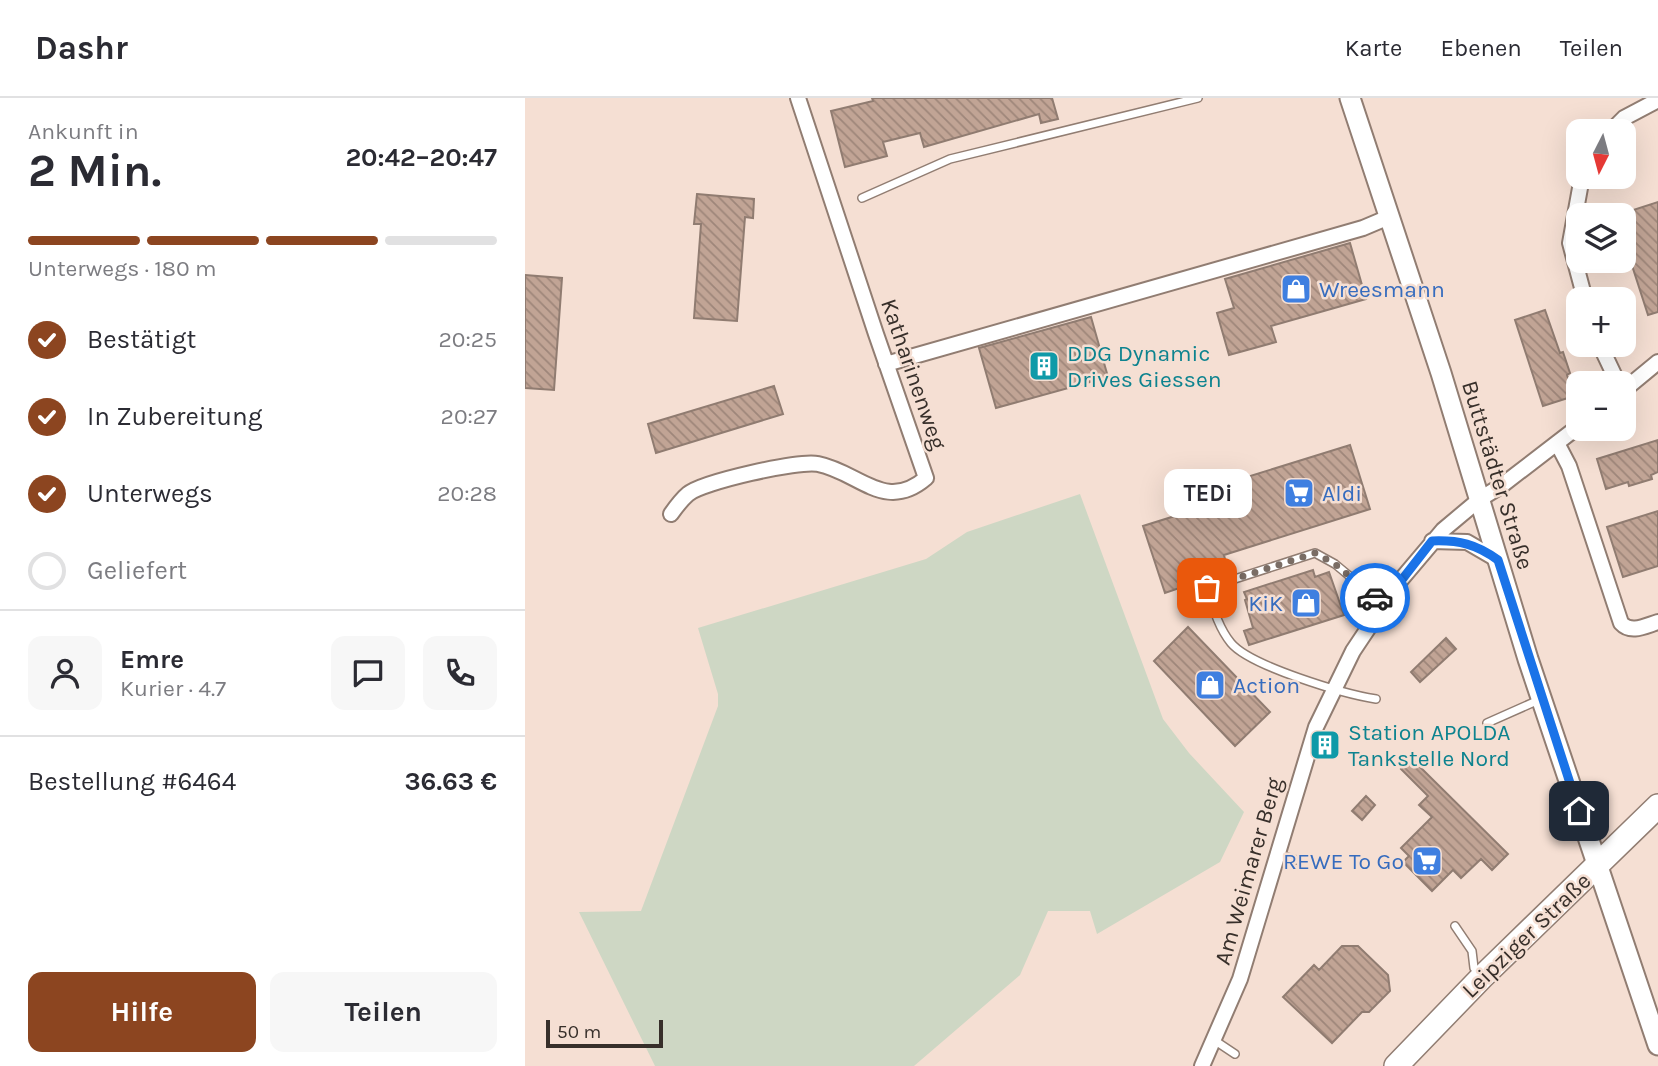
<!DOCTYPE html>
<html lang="de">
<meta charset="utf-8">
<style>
:root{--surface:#fff;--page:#f7f7f7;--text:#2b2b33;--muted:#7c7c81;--line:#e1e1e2;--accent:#8c4520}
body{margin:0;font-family:Karla,sans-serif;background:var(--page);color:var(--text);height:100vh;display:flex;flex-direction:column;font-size:26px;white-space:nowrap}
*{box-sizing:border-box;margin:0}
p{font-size:23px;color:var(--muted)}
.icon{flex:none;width:38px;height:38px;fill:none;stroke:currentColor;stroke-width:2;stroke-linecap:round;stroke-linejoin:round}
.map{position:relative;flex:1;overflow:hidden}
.panel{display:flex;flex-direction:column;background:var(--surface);width:525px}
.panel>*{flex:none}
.needle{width:46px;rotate:186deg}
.controls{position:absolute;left:1041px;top:21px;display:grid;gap:14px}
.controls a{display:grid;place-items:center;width:70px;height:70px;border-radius:14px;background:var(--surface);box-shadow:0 7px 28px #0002;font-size:35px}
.scale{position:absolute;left:21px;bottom:18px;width:117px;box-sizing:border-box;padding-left:7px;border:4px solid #372f2a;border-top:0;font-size:19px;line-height:24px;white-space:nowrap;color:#372f2a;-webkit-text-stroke:5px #f5dfd3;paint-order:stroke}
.pin{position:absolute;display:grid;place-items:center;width:60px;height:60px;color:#fff;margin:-30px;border-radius:14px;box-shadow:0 4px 10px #0006}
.courier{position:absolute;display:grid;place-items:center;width:70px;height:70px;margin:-35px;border:5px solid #1a73e8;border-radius:50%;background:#fff;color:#222;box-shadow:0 2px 9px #0007}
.bubble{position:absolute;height:49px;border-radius:14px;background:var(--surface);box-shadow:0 7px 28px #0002;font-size:23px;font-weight:700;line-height:49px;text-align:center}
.head em{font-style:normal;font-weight:700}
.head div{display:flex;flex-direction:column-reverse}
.head{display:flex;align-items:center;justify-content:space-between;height:119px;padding:0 28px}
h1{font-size:46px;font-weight:700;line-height:52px}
.bar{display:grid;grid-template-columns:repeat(4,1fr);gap:10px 7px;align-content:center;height:84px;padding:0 28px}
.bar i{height:9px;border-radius:5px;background:var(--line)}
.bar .on{background:var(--accent)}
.bar p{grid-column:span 4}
.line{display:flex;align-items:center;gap:18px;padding:0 28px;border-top:2px solid var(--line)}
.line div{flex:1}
.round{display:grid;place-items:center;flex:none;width:74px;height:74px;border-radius:14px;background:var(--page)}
ol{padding:0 28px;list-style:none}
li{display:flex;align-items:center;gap:21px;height:77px}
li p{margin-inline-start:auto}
li .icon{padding:7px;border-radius:50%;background:var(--accent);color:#fff;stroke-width:4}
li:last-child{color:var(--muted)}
li i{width:38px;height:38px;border:4px solid var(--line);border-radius:50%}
.primary-button{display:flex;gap:14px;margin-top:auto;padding:14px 28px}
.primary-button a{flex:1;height:80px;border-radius:14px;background:var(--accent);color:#fff;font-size:28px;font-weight:700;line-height:80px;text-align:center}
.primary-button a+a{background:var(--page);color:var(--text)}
header{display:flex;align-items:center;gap:42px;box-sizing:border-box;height:98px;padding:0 35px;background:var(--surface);border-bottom:2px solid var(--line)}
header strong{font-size:33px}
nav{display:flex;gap:38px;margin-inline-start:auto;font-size:24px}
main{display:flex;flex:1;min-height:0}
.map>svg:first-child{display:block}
</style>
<header>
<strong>Dashr</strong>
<nav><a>Karte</a><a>Ebenen</a><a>Teilen</a></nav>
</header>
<main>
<section class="panel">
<div class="head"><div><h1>2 Min.</h1><p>Ankunft in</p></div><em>20:42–20:47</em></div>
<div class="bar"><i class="on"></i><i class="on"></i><i class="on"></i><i></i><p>Unterwegs · 180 m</p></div>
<ol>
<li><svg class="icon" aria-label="check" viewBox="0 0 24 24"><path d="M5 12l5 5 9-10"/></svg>Bestätigt<p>20:25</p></li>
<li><svg class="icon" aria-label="check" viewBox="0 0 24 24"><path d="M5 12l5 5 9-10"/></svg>In Zubereitung<p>20:27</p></li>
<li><svg class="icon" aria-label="check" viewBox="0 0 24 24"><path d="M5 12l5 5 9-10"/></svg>Unterwegs<p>20:28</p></li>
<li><i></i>Geliefert</li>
</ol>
<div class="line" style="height:126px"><a class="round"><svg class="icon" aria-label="person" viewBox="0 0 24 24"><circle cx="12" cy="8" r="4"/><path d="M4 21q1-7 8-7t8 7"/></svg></a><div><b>Emre</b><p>Kurier · 4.7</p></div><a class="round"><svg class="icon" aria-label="chat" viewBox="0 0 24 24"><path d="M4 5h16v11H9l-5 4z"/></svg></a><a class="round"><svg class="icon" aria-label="phone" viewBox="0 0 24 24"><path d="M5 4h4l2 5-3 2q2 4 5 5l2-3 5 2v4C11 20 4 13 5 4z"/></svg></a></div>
<div class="line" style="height:91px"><div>Bestellung #6464</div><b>36.63 €</b></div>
<div class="primary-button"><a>Hilfe</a><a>Teilen</a></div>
</section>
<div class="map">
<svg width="1133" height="968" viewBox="0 0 1133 968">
<defs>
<pattern id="building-back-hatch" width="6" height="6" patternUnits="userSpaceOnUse" patternTransform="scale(1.75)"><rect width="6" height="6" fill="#c1a495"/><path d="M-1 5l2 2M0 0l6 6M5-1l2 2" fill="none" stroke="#9e867a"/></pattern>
</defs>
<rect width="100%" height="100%" fill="#f5dfd3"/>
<!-- garden -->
<path fill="#ced7c4" d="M 555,396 L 638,621 L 664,655 L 719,714 L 695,764 L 572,836 L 565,813 L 523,813 L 495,877 L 389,968 L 130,968 L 54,814 L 116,813 L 193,608 L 193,596 L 173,530 L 401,461 L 442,434 Z"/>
<!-- building -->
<path fill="url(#building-back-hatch)" stroke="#907c71" stroke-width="2" d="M 347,0 L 527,0 L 533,21 L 516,25 L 514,16 L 399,49 L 395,35 L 358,44 L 362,58 L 320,69 L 306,13 L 348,3 Z
M 172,96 L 229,101 L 228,120 L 220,119 L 212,223 L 169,220 L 176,126 L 169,126 Z
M 1133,104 L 1133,214 L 1123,217 L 1102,152 L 1105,151 L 1099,133 L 1099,115 Z
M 825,145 L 841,201 L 746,228 L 751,244 L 704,257 L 692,215 L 709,210 L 700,181 Z
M 0,177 L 37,180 L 29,292 L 0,290 Z
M 1020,212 L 1035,255 L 1038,254 L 1045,275 L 1042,277 L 1049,298 L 1018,308 L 990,222 Z
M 566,219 L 583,279 L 471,310 L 454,250 Z
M 249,288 L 258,316 L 131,355 L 123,326 Z
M 1133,342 L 1133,374 L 1126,377 L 1127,381 L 1104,388 L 1103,384 L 1081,391 L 1072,361 Z
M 825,347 L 845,411 L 699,457 L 700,461 L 681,466 L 672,488 L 661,491 L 660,488 L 640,495 L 618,428 L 653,417 L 648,402 Z
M 1133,413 L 1133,468 L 1098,479 L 1082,429 Z
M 788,472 L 790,479 L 804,474 L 819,517 L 724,547 L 719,533 L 728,530 L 720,502 L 722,501 L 719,494 Z
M 663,529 L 745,614 L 710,648 L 629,563 Z
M 921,540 L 931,551 L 895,584 L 886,574 Z
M 887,661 L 983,756 L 967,772 L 956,761 L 936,780 L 928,772 L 907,793 L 878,764 L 884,758 L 876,750 L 907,719 L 894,707 L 903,698 L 876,671 Z
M 841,698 L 850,707 L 837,722 L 827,713 Z
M 817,848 L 833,848 L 863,877 L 865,893 L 844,914 L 837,914 L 807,945 L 758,899 L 789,867 L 794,872 Z"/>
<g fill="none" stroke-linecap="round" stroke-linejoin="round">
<!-- lane casing -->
<g stroke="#917d72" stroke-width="10">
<path id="lane" d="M 337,100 L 425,61 L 673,0
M 851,601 C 819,596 725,568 706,545 C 693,529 688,509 682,490 L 790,455 L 810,466 L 858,506
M 962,625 L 1016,601
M 753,756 L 771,762
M 930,828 L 947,853 L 949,870 L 954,876
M 689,942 L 710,956"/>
</g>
<!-- street casing -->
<g stroke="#917d72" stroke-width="18">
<path id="street" d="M 1086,33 L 1099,20 L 1133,2
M 1057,79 L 1045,145 L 1060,201
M 1075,247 L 1093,285
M 361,266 L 838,130 L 864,119
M 1099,292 L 1133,264
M 1032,345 L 1044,368 L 1096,525 C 1106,536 1120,528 1133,524
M 146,416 C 151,409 157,401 163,396 C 177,384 274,362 293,366 C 334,374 360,415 401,380 L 351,236 L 273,0
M 907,443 L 942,444 L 973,462
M 677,968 L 715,881 L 791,629 L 828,553 L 874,484 L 918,432 L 955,401 L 976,388 L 1054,328"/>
</g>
<!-- secondary casing -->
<g stroke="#917d72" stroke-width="23">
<path id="secondary" d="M 825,0 L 916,275 L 1003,561 L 1133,947"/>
</g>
<!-- primary casing -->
<g stroke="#917d72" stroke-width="26">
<path id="primary" d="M 871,968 L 957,879 L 1133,708"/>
</g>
<!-- lane -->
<use href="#lane" stroke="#fff" stroke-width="7"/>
<!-- street -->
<use href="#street" stroke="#fff" stroke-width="14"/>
<!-- secondary -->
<use href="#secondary" stroke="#fff" stroke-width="19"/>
<!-- primary -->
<use href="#primary" stroke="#fff" stroke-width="23"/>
</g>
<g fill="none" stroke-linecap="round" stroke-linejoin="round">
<!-- done -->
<path stroke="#7a6d65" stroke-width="7" stroke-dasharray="0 12.6" d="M 682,490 L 790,455 L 810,466 L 850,500"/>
<!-- route -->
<path stroke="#1a73e8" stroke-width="9" d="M 850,500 L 858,506 L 907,443 C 934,442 951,446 973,462 L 1054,713"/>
</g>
<!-- icons -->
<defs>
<g id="shop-square" transform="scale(1.575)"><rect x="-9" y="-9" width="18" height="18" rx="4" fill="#3f7fe0" stroke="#f5dfd3"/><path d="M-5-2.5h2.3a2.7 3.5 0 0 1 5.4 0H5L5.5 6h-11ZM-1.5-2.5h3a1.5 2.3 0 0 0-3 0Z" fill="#fff"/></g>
<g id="building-square" transform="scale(1.575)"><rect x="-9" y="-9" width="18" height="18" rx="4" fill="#0f9aa8" stroke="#f5dfd3"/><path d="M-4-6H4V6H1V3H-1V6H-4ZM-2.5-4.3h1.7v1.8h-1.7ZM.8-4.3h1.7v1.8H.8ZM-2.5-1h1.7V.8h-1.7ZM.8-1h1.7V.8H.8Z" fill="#fff"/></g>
<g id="supermarket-square" transform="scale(1.575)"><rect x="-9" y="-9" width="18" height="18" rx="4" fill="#3f7fe0" stroke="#f5dfd3"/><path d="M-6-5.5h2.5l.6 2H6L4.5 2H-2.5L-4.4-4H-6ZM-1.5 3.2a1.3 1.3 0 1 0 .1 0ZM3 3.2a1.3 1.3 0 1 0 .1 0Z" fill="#fff"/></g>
</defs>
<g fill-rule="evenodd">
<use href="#shop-square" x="771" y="191"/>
<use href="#building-square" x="519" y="268"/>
<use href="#supermarket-square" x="774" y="395"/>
<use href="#shop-square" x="781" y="505"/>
<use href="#shop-square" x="685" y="587"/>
<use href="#building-square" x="800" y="647"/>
<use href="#supermarket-square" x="902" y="763"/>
</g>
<g text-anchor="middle" stroke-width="5" stroke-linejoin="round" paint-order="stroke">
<!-- shop labels -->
<g font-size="23" fill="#366cbe" stroke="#f5dfd3" text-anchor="start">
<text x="794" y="199">Wreesmann</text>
<text x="797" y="403">Aldi</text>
<text x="758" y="513" text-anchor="end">KiK</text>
<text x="708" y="595">Action</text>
<text x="879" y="771" text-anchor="end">REWE To Go</text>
</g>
<!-- culture labels -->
<g font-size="23" fill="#0d838f" stroke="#f5dfd3" text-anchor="start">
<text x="542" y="263">DDG Dynamic<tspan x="542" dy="26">Drives Giessen</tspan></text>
<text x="823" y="642">Station APOLDA<tspan x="823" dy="26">Tankstelle Nord</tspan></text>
</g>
<!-- street labels -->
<g font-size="23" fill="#372f2a" stroke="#f5dfd3">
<text transform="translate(389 276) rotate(71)" y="8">Katharinenweg</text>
<text transform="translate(973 377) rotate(73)" y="8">Buttstädter Straße</text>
<text transform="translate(723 773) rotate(-74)" y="8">Am Weimarer Berg</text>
<text transform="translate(1001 837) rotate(-44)" y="8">Leipziger Straße</text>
</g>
</g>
</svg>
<div class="controls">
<a><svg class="needle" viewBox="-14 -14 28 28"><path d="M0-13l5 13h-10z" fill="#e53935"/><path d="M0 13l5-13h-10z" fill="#7c7c81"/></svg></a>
<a><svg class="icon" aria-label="layers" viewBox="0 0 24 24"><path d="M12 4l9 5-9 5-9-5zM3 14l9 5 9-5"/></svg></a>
<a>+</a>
<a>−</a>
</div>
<div class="scale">50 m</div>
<div class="pin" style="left:682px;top:490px;background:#ea580c"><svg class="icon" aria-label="bag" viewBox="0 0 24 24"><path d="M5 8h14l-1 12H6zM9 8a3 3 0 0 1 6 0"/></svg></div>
<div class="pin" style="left:1054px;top:713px;background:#1f2937"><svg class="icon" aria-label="home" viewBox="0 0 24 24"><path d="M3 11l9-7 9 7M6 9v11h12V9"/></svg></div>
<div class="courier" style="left:850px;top:500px"><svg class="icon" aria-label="car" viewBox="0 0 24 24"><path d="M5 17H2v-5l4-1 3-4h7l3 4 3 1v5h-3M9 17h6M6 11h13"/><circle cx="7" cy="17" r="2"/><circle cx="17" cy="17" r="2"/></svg></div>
<div class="bubble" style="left:639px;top:371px;width:88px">TEDi</div>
</div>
</main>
